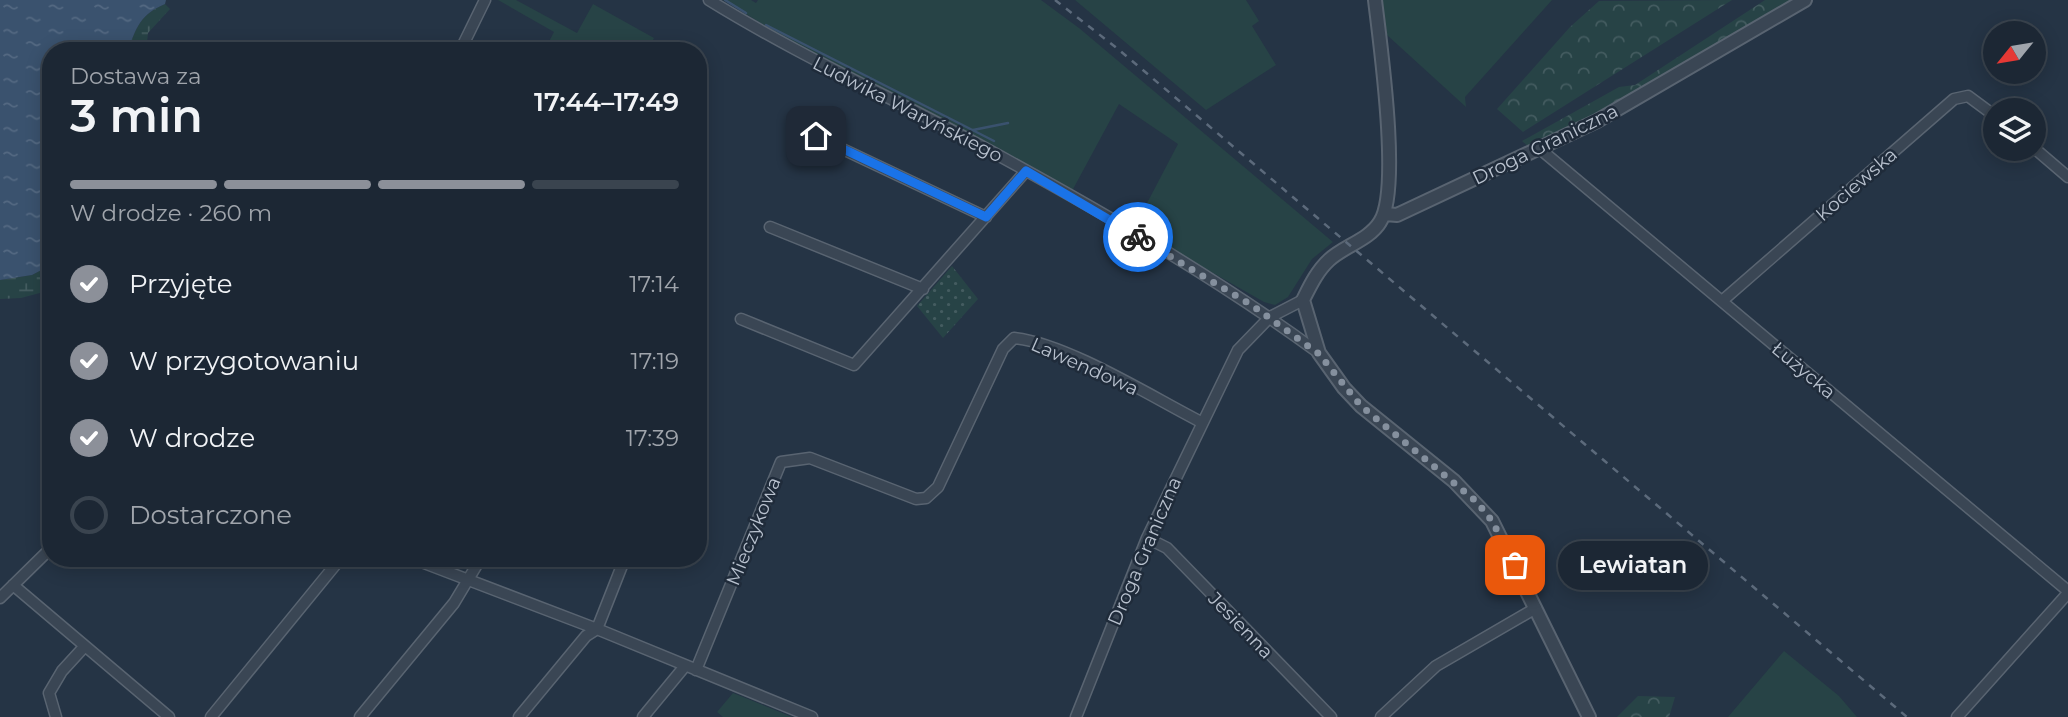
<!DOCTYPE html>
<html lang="pl">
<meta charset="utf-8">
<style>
:root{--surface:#1c2734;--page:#293340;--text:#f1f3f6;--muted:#a0a5ac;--line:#3a444f;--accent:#8c9099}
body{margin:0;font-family:Montserrat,sans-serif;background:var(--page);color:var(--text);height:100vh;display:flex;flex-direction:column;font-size:26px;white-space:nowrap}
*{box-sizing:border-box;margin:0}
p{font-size:23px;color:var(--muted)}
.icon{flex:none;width:38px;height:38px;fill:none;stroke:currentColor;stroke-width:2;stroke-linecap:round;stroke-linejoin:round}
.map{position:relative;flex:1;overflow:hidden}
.panel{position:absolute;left:42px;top:42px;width:665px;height:525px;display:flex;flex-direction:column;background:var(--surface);border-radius:28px;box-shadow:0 4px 18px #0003,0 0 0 2px var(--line)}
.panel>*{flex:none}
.needle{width:46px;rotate:240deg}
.buttons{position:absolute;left:1983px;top:21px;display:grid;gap:14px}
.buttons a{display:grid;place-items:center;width:63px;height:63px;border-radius:50%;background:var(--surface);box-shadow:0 4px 18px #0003,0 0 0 2px var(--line);font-size:35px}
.pin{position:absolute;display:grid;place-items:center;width:60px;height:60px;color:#fff;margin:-30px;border-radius:14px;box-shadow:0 4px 10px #0006}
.courier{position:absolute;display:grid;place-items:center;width:70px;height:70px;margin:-35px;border:5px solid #1a73e8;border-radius:50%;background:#fff;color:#222;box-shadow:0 2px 9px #0007}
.bubble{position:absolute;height:49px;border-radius:24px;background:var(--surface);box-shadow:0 4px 18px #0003,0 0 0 2px var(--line);font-size:23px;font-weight:600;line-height:49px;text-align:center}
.head em{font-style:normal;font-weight:600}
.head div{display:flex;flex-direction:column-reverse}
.head{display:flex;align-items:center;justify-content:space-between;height:119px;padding:0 28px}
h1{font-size:46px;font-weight:600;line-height:52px}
.bar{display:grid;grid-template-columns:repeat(4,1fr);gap:10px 7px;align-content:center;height:84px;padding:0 28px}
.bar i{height:9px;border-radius:5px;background:var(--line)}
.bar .active{background:var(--accent)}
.bar p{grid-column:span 4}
ol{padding:0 28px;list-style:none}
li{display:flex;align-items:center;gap:21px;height:77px}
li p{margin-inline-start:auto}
li .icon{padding:7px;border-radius:50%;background:var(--accent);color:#fff;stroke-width:4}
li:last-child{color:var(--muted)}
li i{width:38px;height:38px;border:4px solid var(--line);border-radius:50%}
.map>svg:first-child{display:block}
</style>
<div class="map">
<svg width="2068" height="717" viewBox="0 0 2068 717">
<defs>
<pattern id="forest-crowns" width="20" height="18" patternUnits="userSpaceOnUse" patternTransform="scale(1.75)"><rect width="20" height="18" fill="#274346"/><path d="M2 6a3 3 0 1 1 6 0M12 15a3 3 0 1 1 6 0" fill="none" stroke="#445c60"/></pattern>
<pattern id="wetland-marsh" width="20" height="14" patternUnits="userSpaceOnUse" patternTransform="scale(1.75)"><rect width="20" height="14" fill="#274346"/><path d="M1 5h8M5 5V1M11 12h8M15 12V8" fill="none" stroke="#445c60"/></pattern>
<pattern id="park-dots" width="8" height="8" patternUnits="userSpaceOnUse" patternTransform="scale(1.75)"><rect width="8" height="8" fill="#274346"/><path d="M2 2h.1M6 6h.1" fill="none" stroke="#445c60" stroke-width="1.8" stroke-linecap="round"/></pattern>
<pattern id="water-ripples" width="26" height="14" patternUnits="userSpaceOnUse" patternTransform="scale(1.75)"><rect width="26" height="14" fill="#3a526e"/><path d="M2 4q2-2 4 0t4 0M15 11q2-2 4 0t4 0" fill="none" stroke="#546982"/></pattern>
</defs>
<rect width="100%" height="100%" fill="#253445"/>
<!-- green -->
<path fill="#274346" d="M 498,0 L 516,0 L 577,33 L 593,4 L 654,38 L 647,51 L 544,51 L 554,32 Z
M 723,0 L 751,0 L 756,3 L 758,0 L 1041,0 L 1079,28 L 1333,242 L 1312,259 L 1288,297 L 1275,305 L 1264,302 L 1134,228 L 1178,144 L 1119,104 L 1072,191 L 787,39 Z
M 1075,0 L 1246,0 L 1259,21 L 1252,26 L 1276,65 L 1206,110 Z
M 1382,0 L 1552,0 L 1465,97 L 1466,107 L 1387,35 Z
M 1784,651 L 1839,696 L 1857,717 L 1728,717 Z
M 733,693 L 792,717 L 723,717 L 717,712 Z"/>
<!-- forest -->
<path fill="url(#forest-crowns)" d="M 1732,0 L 1523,132 L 1497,109 L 1570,27 L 1599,1 Z
M 1765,0 L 1793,0 L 1594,118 L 1530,148 L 1522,141 L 1619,87 L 1635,85 Z
M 1638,696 L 1675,697 L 1669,717 L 1617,717 Z"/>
<!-- wetland -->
<path fill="url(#wetland-marsh)" d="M 165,4 L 170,9 L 148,33 L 146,51 L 128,51 C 136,27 141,14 165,4 Z
M 51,265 L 51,290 L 21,298 L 0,299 L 0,280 L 32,275 Z"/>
<!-- park -->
<path fill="url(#park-dots)" d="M 952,266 L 978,299 L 943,338 L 917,306 Z"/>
<!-- water -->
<path fill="url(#water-ripples)" d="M 0,0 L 166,0 L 165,4 C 141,14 136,27 128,51 L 51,51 L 51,265 L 32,275 L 0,280 Z"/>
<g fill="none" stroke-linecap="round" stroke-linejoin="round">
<!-- stream -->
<path stroke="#3a526e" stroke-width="2.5" d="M 725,0 L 746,13
M 766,25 L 994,141
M 973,130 L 1008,123"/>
<!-- minor casing -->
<g stroke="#596471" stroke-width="13">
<path id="minor" d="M 709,0 C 798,55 893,98 985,148 C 1099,210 1214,276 1319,353
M 460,51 L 485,0
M 815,136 L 986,217
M 2034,148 L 2068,177
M 1540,149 L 2068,591
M 770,227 L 923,289
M 1722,301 L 1954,99 L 1968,96 L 1995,116
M 741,319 L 854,365 L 1026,171
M 1147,538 L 1167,548 L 1331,717
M 411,558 L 597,629 L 812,717
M 13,585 L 169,717
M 0,598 L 51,548
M 696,670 L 781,462 L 810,458 L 916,499 L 926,498 L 938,487 L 1003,349 L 1014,338 C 1066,343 1152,397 1201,422
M 56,717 L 49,693 L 62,671 L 84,647
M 211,717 L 341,558
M 360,717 L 454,603 L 481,558
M 519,717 L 586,636 L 597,629 L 625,558
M 643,717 L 685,666
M 1076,717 L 1147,538 L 1238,350 L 1270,317 L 1303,300
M 1381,717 L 1436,666 L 1536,608
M 1957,717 L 2068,593"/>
</g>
<!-- tertiary casing -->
<g stroke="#596471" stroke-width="16">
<path id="tertiary" d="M 1375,0 C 1380,43 1401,190 1380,222 C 1369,240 1344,246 1329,260 C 1317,271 1310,286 1303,300 L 1319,353 L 1344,388 L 1361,406 L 1454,481 L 1492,521 L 1589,717
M 1385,214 L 1397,215 L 1597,121 L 1805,0"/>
</g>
<!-- minor -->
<use href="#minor" stroke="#3a4654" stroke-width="10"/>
<!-- tertiary -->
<use href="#tertiary" stroke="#3a4654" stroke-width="12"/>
<!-- rail -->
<path stroke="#5c6a7b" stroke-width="2.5" stroke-dasharray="7 7" stroke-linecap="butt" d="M 1055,0 L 1118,49 L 1907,717"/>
</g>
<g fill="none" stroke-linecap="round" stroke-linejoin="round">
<!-- done -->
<path stroke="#85909e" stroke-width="7" stroke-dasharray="0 12.6" d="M 1138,237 L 1253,306 L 1319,354 L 1361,406 L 1477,502 L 1492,521 L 1515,565"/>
<!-- route -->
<path stroke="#1a73e8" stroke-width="9" d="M 816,136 L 986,217 L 1026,171 L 1138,237"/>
</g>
<g text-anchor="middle" stroke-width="5" stroke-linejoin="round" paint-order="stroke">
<!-- street labels -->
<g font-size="19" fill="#b8c1ce" stroke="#1f2b3a">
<text transform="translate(908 109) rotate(27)" y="7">Ludwika Waryńskiego</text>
<text transform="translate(1545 144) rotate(-26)" y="7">Droga Graniczna</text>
<text transform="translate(1856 184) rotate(-41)" y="7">Kociewska</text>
<text transform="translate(1085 366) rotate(24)" y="7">Lawendowa</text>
<text transform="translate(1804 370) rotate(40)" y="7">Łużycka</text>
<text transform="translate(753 531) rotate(-68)" y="7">Mieczykowa</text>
<text transform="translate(1144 551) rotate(-67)" y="7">Droga Graniczna</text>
<text transform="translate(1241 625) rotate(46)" y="7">Jesienna</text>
</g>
</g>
</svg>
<div class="buttons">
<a><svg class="needle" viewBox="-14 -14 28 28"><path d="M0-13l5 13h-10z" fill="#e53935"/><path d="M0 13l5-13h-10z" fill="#a0a5ac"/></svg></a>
<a><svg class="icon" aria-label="layers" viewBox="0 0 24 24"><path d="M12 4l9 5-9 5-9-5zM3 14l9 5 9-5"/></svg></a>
</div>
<div class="pin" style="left:1515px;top:565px;background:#ea580c"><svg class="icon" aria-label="bag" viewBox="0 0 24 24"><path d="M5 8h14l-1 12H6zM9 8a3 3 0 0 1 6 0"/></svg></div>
<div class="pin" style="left:816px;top:136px;background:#1f2937"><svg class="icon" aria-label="home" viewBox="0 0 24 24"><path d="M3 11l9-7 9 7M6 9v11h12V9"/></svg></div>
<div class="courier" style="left:1138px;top:237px"><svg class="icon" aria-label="bike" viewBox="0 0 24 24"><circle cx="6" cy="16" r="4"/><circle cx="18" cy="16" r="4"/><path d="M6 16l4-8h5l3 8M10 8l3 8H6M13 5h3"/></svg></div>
<div class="bubble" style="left:1558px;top:541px;width:150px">Lewiatan</div>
<section class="panel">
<div class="head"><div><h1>3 min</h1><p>Dostawa za</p></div><em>17:44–17:49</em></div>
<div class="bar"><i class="active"></i><i class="active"></i><i class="active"></i><i></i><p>W drodze · 260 m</p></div>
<ol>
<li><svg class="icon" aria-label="check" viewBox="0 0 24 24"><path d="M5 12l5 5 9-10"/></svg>Przyjęte<p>17:14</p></li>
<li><svg class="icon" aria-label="check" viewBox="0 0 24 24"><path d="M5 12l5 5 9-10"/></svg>W przygotowaniu<p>17:19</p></li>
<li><svg class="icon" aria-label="check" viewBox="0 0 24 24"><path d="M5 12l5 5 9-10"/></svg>W drodze<p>17:39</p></li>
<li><i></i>Dostarczone</li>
</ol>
</section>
</div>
